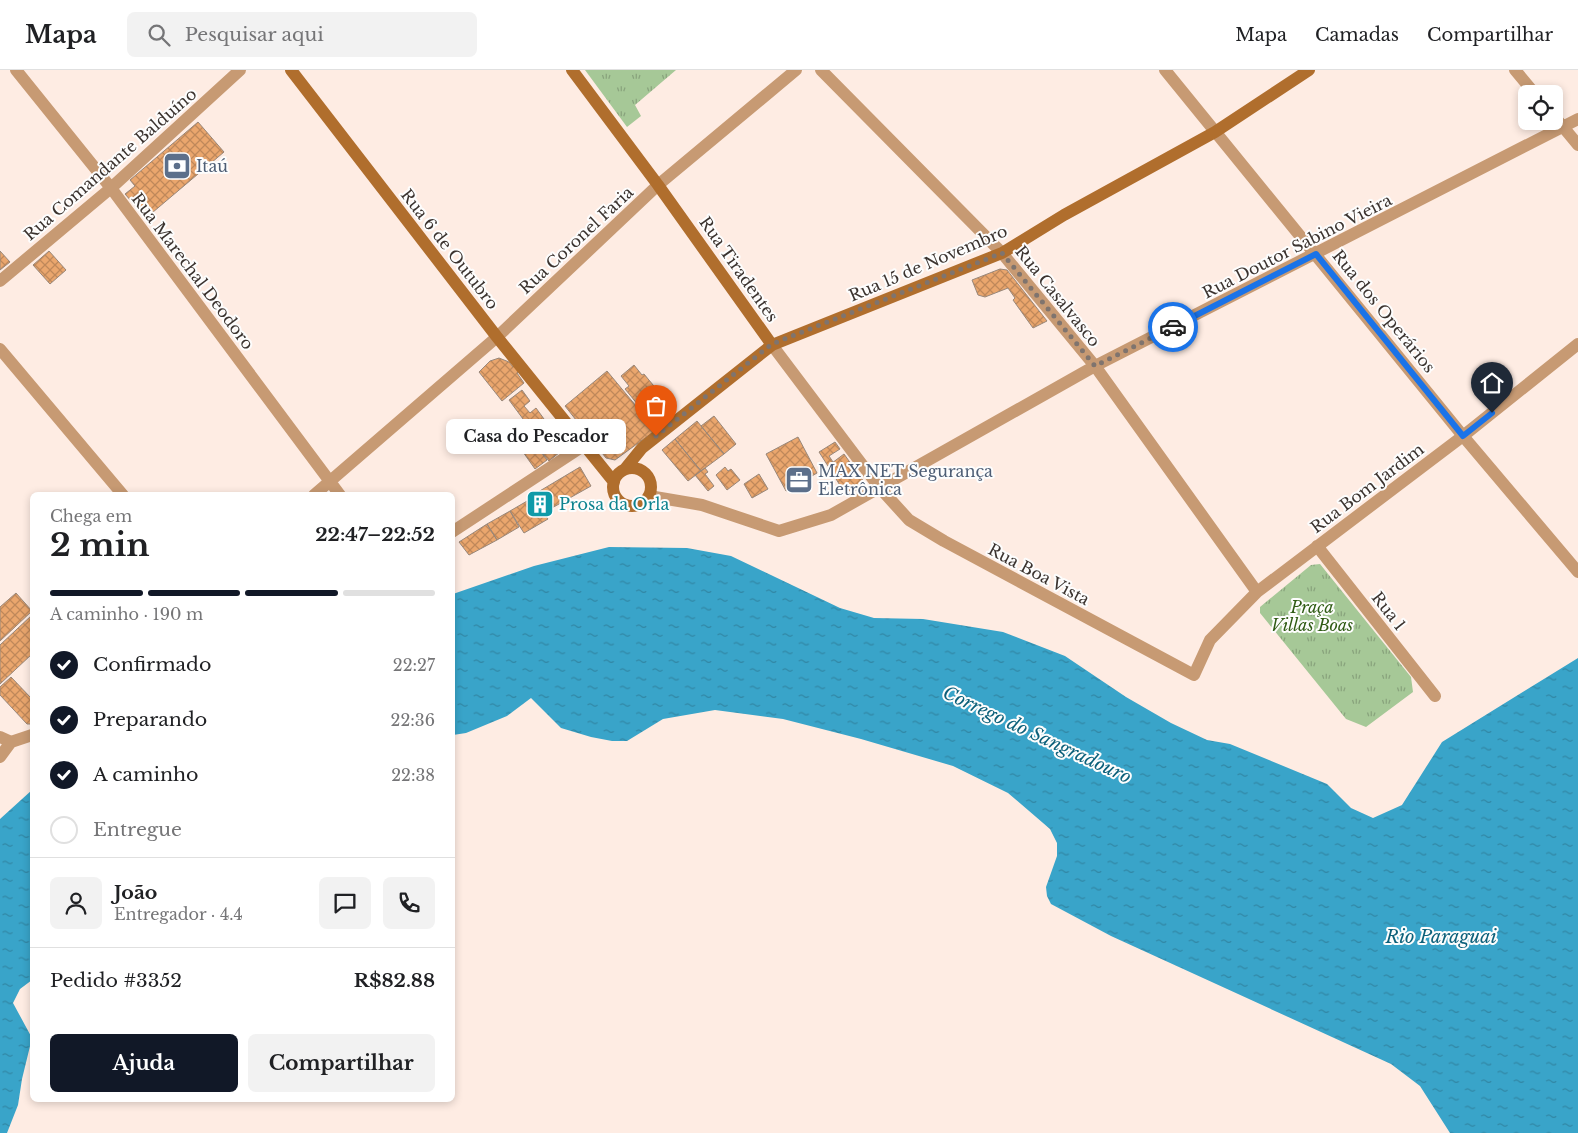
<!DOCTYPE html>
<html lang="pt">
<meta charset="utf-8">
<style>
:root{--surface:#fff;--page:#f2f2f2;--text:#202124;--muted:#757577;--line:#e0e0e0;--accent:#111827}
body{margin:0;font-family:"Libre Baskerville",serif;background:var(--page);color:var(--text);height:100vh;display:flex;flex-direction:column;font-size:19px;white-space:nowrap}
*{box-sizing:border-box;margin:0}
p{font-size:16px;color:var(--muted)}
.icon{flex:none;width:28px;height:28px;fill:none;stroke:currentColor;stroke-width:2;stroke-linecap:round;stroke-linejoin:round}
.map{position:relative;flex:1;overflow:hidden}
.details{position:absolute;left:30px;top:422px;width:425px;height:610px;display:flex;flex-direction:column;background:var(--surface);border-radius:8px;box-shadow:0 2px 8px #0003}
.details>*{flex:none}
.tools{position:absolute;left:1518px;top:15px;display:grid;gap:10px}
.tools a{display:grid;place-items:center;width:45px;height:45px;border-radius:8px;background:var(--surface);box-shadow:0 2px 8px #0003;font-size:25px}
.pin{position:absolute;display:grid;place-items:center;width:42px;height:42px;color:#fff;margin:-51px -21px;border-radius:50% 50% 50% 0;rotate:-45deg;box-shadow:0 0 5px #0007}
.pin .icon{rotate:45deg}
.courier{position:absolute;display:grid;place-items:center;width:50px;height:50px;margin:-25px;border:4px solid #1a73e8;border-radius:50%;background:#fff;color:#222;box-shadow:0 1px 6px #0007}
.bubble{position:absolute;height:35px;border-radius:8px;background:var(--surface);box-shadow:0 2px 8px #0003;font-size:16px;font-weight:700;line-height:35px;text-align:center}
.summary em{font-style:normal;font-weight:700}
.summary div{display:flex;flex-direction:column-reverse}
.summary{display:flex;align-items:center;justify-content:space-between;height:85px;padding:0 20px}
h1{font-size:32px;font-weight:700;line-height:38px}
.bar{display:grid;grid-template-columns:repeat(4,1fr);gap:8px 5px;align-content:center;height:60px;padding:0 20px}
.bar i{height:6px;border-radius:4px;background:var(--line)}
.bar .current{background:var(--accent)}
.bar p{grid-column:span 4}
.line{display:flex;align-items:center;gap:12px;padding:0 20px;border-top:1px solid var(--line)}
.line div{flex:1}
.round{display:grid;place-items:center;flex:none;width:52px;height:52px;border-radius:8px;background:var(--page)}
ol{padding:0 20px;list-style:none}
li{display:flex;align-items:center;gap:15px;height:55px}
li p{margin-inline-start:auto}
li .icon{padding:5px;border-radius:50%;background:var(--accent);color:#fff;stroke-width:4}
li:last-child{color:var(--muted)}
li i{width:28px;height:28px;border:2px solid var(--line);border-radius:50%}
.cta{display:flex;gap:10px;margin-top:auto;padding:10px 20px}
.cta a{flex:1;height:58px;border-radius:8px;background:var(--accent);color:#fff;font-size:20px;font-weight:700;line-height:58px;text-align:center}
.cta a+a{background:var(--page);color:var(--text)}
header{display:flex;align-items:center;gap:30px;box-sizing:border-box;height:70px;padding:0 25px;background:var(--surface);border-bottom:1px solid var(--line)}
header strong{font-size:24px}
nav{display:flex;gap:28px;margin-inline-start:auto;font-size:18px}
.search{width:350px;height:45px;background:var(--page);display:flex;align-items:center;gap:12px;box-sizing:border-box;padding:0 18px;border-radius:8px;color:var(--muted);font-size:19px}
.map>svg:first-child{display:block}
</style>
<header>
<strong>Mapa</strong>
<div class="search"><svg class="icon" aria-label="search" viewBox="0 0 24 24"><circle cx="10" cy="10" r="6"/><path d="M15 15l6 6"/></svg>Pesquisar aqui</div>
<nav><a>Mapa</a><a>Camadas</a><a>Compartilhar</a></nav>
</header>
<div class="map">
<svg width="1578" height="1063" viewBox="0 0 1578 1063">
<defs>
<pattern id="park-tufts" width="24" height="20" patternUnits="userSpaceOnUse" patternTransform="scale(1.25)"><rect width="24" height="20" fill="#a6c897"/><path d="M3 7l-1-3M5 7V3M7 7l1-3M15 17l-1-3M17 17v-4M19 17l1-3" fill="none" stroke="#88a37c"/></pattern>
<pattern id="water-ripples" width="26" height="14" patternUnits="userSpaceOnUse" patternTransform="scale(1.25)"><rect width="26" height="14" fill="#39a4c9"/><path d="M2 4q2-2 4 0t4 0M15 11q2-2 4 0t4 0" fill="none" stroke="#3186a4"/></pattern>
<pattern id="building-cross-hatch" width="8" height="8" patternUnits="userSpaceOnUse" patternTransform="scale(1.25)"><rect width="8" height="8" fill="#eaa66d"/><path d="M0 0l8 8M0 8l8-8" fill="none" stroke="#bf885a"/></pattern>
</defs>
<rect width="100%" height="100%" fill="#feece3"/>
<!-- park -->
<path fill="url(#park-tufts)" d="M 585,0 L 676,0 L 635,35 L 641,46 L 627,57 Z
M 1320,494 L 1411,607 L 1413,622 L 1366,657 L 1346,649 L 1260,543 L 1260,537 L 1311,495 Z"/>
<!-- water -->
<path fill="url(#water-ripples)" d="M 609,477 L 687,478 L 731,486 L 840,538 L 874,548 L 923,549 L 1003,562 L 1065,586 L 1126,627 L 1171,653 L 1207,670 L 1230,674 L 1327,714 L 1351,738 L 1373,748 L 1402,735 L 1442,672 L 1578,588 L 1578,1063 L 1450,1063 L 1420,1016 L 1391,994 L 1111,866 L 1051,834 L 1047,826 L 1046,817 L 1057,786 L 1057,773 L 1050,759 L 1008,723 L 953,696 L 861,669 L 783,649 L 715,640 L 663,649 L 627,671 L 612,671 L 591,667 L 561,658 L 531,628 L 507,646 L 466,663 L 453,665 L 453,524 L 534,496 Z
M 32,720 L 32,910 L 20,919 L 13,933 L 32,968 L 22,1009 L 18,1035 L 7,1063 L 0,1063 L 0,749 Z"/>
<!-- building -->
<path fill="url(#building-cross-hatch)" stroke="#98877a" d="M 198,52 L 224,82 L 146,148 L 125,124 L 135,116 L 130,110 Z
M 0,181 L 10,192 L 0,200 Z
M 49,181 L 66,200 L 50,214 L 33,195 Z
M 1000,199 L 1007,200 L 1047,251 L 1033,258 L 1013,230 L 1015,228 L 1008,218 L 985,227 L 978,225 L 972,210 Z
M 499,288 L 509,292 L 513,297 L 515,295 L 519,301 L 517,303 L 524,313 L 502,331 L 479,302 L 490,291 Z
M 634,295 L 642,305 L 644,304 L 672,338 L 653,353 L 625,319 L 629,316 L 621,306 Z
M 607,301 L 656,360 L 615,390 L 606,388 L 565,336 Z
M 522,320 L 530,331 L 524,336 L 530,343 L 536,338 L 544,349 L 533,357 L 529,351 L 526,353 L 509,330 Z
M 714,346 L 736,374 L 724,384 L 701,356 Z
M 553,351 L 571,373 L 549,391 L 534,373 L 542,367 L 538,363 Z
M 697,351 L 724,384 L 701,401 L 675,369 Z
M 798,367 L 817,403 L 786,421 L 766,384 Z
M 675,369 L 701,401 L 688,411 L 662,380 Z
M 835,372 L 840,379 L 829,386 L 833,392 L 828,396 L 819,382 Z
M 534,373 L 547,390 L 535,399 L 523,382 Z
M 844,384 L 864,412 L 863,417 L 846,425 L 828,396 Z
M 580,397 L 591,416 L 543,443 L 548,449 L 524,463 L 510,441 L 534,427 L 533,425 Z
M 725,397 L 728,401 L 731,399 L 740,410 L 727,420 L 716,405 Z
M 705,398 L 708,402 L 705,404 L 714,416 L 708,421 L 695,405 Z
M 759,404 L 768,419 L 752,428 L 744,414 Z
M 510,441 L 519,457 L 497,470 L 487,454 Z
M 487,454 L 497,470 L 469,485 L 459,472 Z
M 16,523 L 32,541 L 0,571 L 0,537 Z
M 32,545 L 32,584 L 0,614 L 0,575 Z
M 11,607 L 31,628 L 32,626 L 32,654 L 27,654 L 0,625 L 0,617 Z"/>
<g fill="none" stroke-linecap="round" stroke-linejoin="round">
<!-- street -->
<path stroke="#c79a73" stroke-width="12" d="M 16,0 L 111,118 L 340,425
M 821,0 L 1002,183 L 1095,296 L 1257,522
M 1165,0 L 1463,366 L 1578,502
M 1515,0 L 1535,24
M 1554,46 L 1578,75
M 0,211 L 111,118 L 240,0
M 772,275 L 879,417 L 909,450 L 944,471 L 1194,605 L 1210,570 L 1257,522 L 1463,366 L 1578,274
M 0,279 L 123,425
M 314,425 L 497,267 L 658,115 L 796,0
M 649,426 L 702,435 L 779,461 L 831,445 L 1095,296 L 1578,49
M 452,462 L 583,376
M 1317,476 L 1435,626
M 0,667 L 11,672
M 0,687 L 11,672 L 32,665"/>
<!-- secondary -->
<path stroke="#b06e2d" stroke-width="12" d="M 291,0 L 497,267 L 614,412
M 572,0 L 658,115 L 772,275
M613 417a19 19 0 1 1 38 0a19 19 0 1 1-38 0Z
M 625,399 L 642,378 L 772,275 L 1002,183 L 1064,145 L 1215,62 L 1309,0"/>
</g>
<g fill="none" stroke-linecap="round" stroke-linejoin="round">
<!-- done -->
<path stroke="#7f746e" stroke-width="5" stroke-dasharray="0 9" d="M 656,366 L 772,274 L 1002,183 L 1095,296 L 1173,257"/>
<!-- route -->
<path stroke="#1a73e8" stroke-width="6" d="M 1173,257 L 1316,184 L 1463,366 L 1492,343"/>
</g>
<!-- icons -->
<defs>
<g id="bank-square" transform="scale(1.4375)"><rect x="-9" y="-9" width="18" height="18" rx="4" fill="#5c6f8a" stroke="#fdfdfd"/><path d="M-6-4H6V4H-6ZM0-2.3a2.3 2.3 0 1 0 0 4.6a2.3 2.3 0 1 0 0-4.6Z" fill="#fff"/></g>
<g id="office-square" transform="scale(1.4375)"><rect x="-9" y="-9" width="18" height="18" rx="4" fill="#5c6f8a" stroke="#fdfdfd"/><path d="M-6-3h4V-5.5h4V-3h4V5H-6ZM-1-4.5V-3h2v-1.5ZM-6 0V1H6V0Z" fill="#fff"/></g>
<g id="building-square" transform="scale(1.4375)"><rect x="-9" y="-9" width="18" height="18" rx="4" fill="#0f9aa8" stroke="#fdfdfd"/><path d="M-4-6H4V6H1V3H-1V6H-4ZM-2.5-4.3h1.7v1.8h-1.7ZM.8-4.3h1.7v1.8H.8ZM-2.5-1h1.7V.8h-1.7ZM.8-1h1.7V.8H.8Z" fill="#fff"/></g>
</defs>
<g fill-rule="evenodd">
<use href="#bank-square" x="177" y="96"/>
<use href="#office-square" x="799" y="410"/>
<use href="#building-square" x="540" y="434"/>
</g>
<g text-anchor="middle" stroke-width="4" stroke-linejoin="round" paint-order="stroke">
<!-- street labels -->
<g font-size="16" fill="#3b332f" stroke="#fdfdfd">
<text transform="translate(110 94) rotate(-41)" y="6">Rua Comandante Balduíno</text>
<text transform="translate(576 170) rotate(-43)" y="6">Rua Coronel Faria</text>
<text transform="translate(1297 176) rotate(-27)" y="6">Rua Doutor Sabino Vieira</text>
<text transform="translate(450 179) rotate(52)" y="6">Rua 6 de Outubro</text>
<text transform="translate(928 193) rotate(-23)" y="6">Rua 15 de Novembro</text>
<text transform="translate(739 199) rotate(55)" y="6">Rua Tiradentes</text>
<text transform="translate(193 201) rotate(53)" y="6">Rua Marechal Deodoro</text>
<text transform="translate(1058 226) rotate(51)" y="6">Rua Casalvasco</text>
<text transform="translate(1384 241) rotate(51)" y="6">Rua dos Operários</text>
<text transform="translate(1367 418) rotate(-37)" y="6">Rua Bom Jardim</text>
<text transform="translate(1039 504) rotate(28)" y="6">Rua Boa Vista</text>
<text transform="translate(1389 541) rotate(52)" y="6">Rua 1</text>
</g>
<!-- service labels -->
<g font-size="16" fill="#4e5e75" stroke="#fdfdfd" text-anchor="start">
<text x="196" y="102">Itaú</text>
<text x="818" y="407">MAX NET Segurança<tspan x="818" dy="18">Eletrônica</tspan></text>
</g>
<!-- culture labels -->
<g font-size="16" fill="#0d838f" stroke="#fdfdfd" text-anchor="start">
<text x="559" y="440">Prosa da Orla</text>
</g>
<!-- park labels -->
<g font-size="16" font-style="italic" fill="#2f5b14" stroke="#fdfdfd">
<text x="1312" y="543">Praça<tspan x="1312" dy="18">Villas Boas</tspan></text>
</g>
<!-- water labels -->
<g font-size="18" font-style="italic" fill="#0d617b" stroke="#fdfdfd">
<text transform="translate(1037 665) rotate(25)" y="6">Corrego do Sangradouro</text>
<text x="1441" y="873">Rio Paraguai</text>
</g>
</g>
</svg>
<div class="tools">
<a><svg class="icon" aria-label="locate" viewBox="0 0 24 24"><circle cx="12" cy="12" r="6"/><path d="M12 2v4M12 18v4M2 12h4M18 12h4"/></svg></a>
</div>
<div class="pin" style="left:656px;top:366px;background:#ea580c"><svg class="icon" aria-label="bag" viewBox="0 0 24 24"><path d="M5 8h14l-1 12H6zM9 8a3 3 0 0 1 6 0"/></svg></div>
<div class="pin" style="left:1492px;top:343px;background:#1f2937"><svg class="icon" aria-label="home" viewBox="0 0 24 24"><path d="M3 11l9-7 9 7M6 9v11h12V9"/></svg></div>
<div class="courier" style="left:1173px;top:257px"><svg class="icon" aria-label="car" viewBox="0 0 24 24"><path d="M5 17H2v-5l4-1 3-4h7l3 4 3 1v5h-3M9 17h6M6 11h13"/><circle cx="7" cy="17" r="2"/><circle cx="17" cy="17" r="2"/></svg></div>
<div class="bubble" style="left:446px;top:349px;width:180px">Casa do Pescador</div>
<section class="details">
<div class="summary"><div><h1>2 min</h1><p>Chega em</p></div><em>22:47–22:52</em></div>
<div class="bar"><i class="current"></i><i class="current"></i><i class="current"></i><i></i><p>A caminho · 190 m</p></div>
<ol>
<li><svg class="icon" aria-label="check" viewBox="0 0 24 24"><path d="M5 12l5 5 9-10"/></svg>Confirmado<p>22:27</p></li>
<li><svg class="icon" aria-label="check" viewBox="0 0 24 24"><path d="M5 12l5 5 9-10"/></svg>Preparando<p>22:36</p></li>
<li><svg class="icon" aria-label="check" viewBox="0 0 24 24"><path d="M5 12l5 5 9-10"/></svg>A caminho<p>22:38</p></li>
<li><i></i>Entregue</li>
</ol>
<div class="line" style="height:90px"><a class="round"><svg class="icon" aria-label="person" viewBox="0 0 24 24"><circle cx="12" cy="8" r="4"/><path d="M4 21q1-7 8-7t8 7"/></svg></a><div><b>João</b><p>Entregador · 4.4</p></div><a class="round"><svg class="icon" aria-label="chat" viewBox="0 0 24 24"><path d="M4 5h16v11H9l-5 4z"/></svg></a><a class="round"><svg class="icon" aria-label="phone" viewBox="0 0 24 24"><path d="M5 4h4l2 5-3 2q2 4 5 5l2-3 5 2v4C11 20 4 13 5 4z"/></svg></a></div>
<div class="line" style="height:65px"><div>Pedido #3352</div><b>R$82.88</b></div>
<div class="cta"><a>Ajuda</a><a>Compartilhar</a></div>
</section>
</div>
